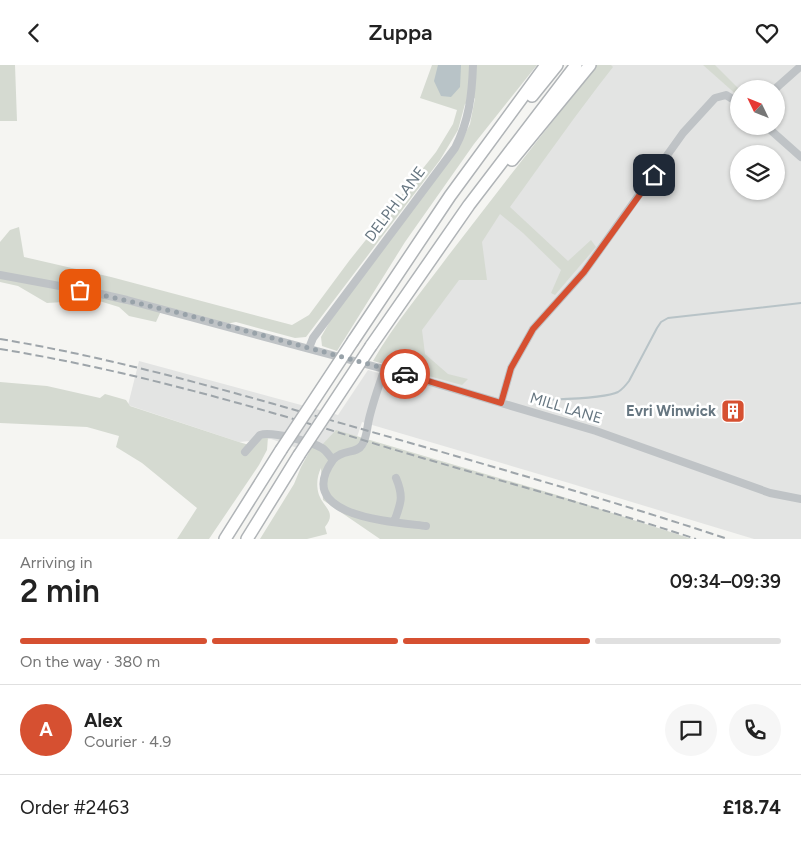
<!DOCTYPE html>
<meta charset="utf-8">
<style>
:root{--surface:#fff;--page:#f6f6f6;--text:#222;--muted:#767676;--line:#e0e0e0;--accent:#d65031}
body{margin:0;font-family:Figtree,sans-serif;background:var(--page);color:var(--text);height:100vh;display:flex;flex-direction:column;font-size:19px;white-space:nowrap}
*{box-sizing:border-box;margin:0}
p{font-size:16px;color:var(--muted)}
.icon{flex:none;width:28px;height:28px;fill:none;stroke:currentColor;stroke-width:2;stroke-linecap:round;stroke-linejoin:round}
.map{position:relative;height:474px;overflow:hidden}
.sheet{display:flex;flex-direction:column;background:var(--surface);flex:1}
.sheet>*{flex:none}
.needle{width:32px;rotate:313deg}
.tools{position:absolute;left:730px;top:15px;display:grid;gap:10px}
.tools a{display:grid;place-items:center;width:55px;height:55px;border-radius:50%;background:var(--surface);box-shadow:0 1px 4px #0004;font-size:25px}
.pin{position:absolute;display:grid;place-items:center;width:42px;height:42px;color:#fff;margin:-21px;border-radius:10px;box-shadow:0 2px 8px #0006}
.courier{position:absolute;display:grid;place-items:center;width:50px;height:50px;margin:-25px;border:4px solid #d65031;border-radius:50%;background:#fff;color:#222;box-shadow:0 1px 6px #0007}
.headline em{font-style:normal;font-weight:600}
.headline div{display:flex;flex-direction:column-reverse}
.headline{display:flex;align-items:center;justify-content:space-between;height:85px;padding:0 20px}
h1{font-size:32px;font-weight:600;line-height:38px}
.bar{display:grid;grid-template-columns:repeat(4,1fr);gap:8px 5px;align-content:center;height:60px;padding:0 20px}
.bar i{height:6px;border-radius:4px;background:var(--line)}
.bar .on{background:var(--accent)}
.bar p{grid-column:span 4}
.line{display:flex;align-items:center;gap:12px;padding:0 20px;border-top:1px solid var(--line)}
.line div{flex:1}
.round{display:grid;place-items:center;flex:none;width:52px;height:52px;border-radius:26px;background:var(--page)}
header{display:flex;justify-content:space-between;align-items:center;height:65px;padding:0 20px;background:var(--surface);font-size:22px;font-weight:600}
.map>svg:first-child{display:block}
</style>
<header><svg class="icon" aria-label="back" viewBox="0 0 24 24"><path d="M15 5l-7 7 7 7"/></svg>Zuppa<svg class="icon" aria-label="heart" viewBox="0 0 24 24"><path d="M12 20l-8-8c-3-5 5-10 8-4 3-6 11-1 8 4z"/></svg></header>
<div class="map">
<svg width="801" height="474" viewBox="0 0 801 474">
<rect width="100%" height="100%" fill="#f5f5f2"/>
<!-- built -->
<path fill="#e3e4e3" fill-rule="evenodd" d="M 606,0 L 801,0 L 801,474 L 754,474 L 569,418 L 362,357 L 354,381 L 330,394 L 271,374 L 239,377 L 128,340 L 139,296 L 338,350 L 368,305 L 386,310 L 390,297 ZM 739,24 L 776,24 L 776,61 L 739,61 ZM 739,89 L 776,89 L 776,126 L 739,126 Z"/>
<!-- green -->
<path fill="#d5dad1" d="M 0,0 L 15,0 L 17,56 L 0,56 Z
M 432,0 L 537,0 L 474,79 L 405,177 L 337,286 L 322,281 L 321,272 L 333,251 L 458,83 L 470,59 L 475,33 L 465,39 L 458,65 L 440,95 L 306,272 L 295,273 L 236,257 L 215,261 L 161,246 L 156,257 L 129,251 L 119,242 L 96,235 L 47,238 L 18,221 L 0,217 L 0,177 L 10,165 L 19,162 L 24,192 L 111,212 L 292,260 L 309,250 L 349,196 L 436,87 L 453,59 L 457,45 L 420,33 Z
M 597,0 L 611,0 L 613,2 C 577,48 544,95 510,142 L 568,196 L 591,175 L 596,182 L 555,230 L 551,228 L 561,205 L 523,168 L 500,149 L 482,177 L 487,215 L 459,215 L 422,265 L 425,289 L 448,309 L 468,314 L 462,320 L 373,296 C 394,259 423,225 448,191 C 497,127 547,63 597,0 Z
M 703,0 L 715,0 L 739,24 L 739,32 Z
M 0,317 L 47,321 L 100,333 L 105,329 L 126,335 L 130,341 L 239,377 L 249,380 L 255,372 L 268,372 L 267,385 L 259,400 L 209,474 L 177,474 L 197,443 L 142,398 L 116,382 L 119,371 L 87,362 L 0,358 Z
M 336,365 L 557,430 L 692,474 L 380,474 L 323,435 L 321,403 C 317,411 316,421 319,430 C 324,443 337,447 325,462 L 327,469 L 307,474 L 260,474 L 294,419 L 301,402 L 312,382 L 320,382 Z"/>
<!-- water -->
<path fill="#b8c3c7" d="M 438,0 L 461,0 L 460,22 L 451,32 L 441,31 L 434,16 Z"/>
<g fill="none" stroke-linecap="round" stroke-linejoin="round">
<!-- stream -->
<path stroke="#b8c3c7" stroke-width="2" d="M 542,335 C 559,334 605,334 618,327 C 623,324 626,320 629,316 L 657,263 L 661,257 L 668,253 L 801,238"/>
<!-- highway casing -->
<g stroke="#b0b4b7" stroke-width="14">
<path id="highway" d="M 532,31 L 557,0
M 512,95 L 590,0
M 353,276 L 450,131 L 546,0
M 371,281 L 469,140 L 576,0
M 225,474 L 281,385
M 247,474 L 299,390"/>
</g>
<!-- minor -->
<path stroke="#bfc3c6" stroke-width="8" d="M 775,24 L 801,1
M 766,61 L 801,92
M 0,210 L 92,227 L 127,235 L 410,311 L 596,366 L 770,428 L 801,434
M 309,283 L 313,273 L 455,83 C 469,56 472,30 473,0
M 385,303 C 379,320 373,337 369,354 C 367,362 367,373 362,380 C 357,389 341,384 333,395 C 292,452 394,457 426,461
M 501,338 L 511,303 L 533,264 L 584,207 L 683,68 L 715,33 L 726,30 L 739,38
M 245,387 L 260,370 C 272,366 312,377 322,383 C 327,386 329,391 333,395
M 394,457 C 401,438 404,432 396,413"/>
<!-- highway -->
<use href="#highway" stroke="#fff" stroke-width="11"/>
<!-- rail -->
<path stroke="#9ea5aa" stroke-width="2" stroke-dasharray="8 4" stroke-linecap="butt" d="M 0,274 C 126,295 249,332 372,367 C 491,401 610,435 728,474
M 0,284 C 123,304 247,339 366,376 C 476,410 587,438 696,474"/>
<!-- highway-bridge casing -->
<g stroke="#b0b4b7" stroke-width="14" stroke-linecap="butt">
<path id="highway-bridge" d="M 281,385 L 353,276
M 299,390 L 371,281"/>
</g>
<!-- highway-bridge -->
<use href="#highway-bridge" stroke="#fff" stroke-width="11"/>
</g>
<g fill="none" stroke-linecap="round" stroke-linejoin="round">
<!-- done -->
<path stroke="#98a2a9" stroke-width="5" stroke-dasharray="0 9" d="M 80,225 L 180,248 L 405,309"/>
<!-- route -->
<path stroke="#d65031" stroke-width="6" d="M 405,309 L 501,338 L 511,303 L 533,264 L 584,207 L 654,110"/>
</g>
<!-- icons -->
<defs>
<g id="building-square" transform="scale(1.25)"><rect x="-9" y="-9" width="18" height="18" rx="4" fill="#d65031" stroke="#fff"/><path d="M-4-6H4V6H1V3H-1V6H-4ZM-2.5-4.3h1.7v1.8h-1.7ZM.8-4.3h1.7v1.8H.8ZM-2.5-1h1.7V.8h-1.7ZM.8-1h1.7V.8H.8Z" fill="#fff"/></g>
</defs>
<g fill-rule="evenodd">
<use href="#building-square" x="733" y="346"/>
</g>
<g text-anchor="middle" stroke-width="5" stroke-linejoin="round" paint-order="stroke">
<!-- street labels -->
<g font-size="15" fill="#667681" stroke="#fff">
<text transform="translate(395 139) rotate(-53)" y="5">DELPH LANE</text>
<text transform="translate(566 343) rotate(17)" y="5">MILL LANE</text>
</g>
<!-- poi labels -->
<g font-size="15" font-weight="bold" fill="#667681" stroke="#fff" text-anchor="end">
<text x="716" y="351">Evri Winwick</text>
</g>
</g>
</svg>
<div class="tools">
<a><svg class="needle" viewBox="-14 -14 28 28"><path d="M0-13l5 13h-10z" fill="#e53935"/><path d="M0 13l5-13h-10z" fill="#767676"/></svg></a>
<a><svg class="icon" aria-label="layers" viewBox="0 0 24 24"><path d="M12 4l9 5-9 5-9-5zM3 14l9 5 9-5"/></svg></a>
</div>
<div class="pin" style="left:80px;top:225px;background:#ea580c"><svg class="icon" aria-label="bag" viewBox="0 0 24 24"><path d="M5 8h14l-1 12H6zM9 8a3 3 0 0 1 6 0"/></svg></div>
<div class="pin" style="left:654px;top:110px;background:#1f2937"><svg class="icon" aria-label="home" viewBox="0 0 24 24"><path d="M3 11l9-7 9 7M6 9v11h12V9"/></svg></div>
<div class="courier" style="left:405px;top:309px"><svg class="icon" aria-label="car" viewBox="0 0 24 24"><path d="M5 17H2v-5l4-1 3-4h7l3 4 3 1v5h-3M9 17h6M6 11h13"/><circle cx="7" cy="17" r="2"/><circle cx="17" cy="17" r="2"/></svg></div>
</div>
<section class="sheet">
<div class="headline"><div><h1>2 min</h1><p>Arriving in</p></div><em>09:34–09:39</em></div>
<div class="bar"><i class="on"></i><i class="on"></i><i class="on"></i><i></i><p>On the way · 380 m</p></div>
<div class="line" style="height:90px"><b class="round" style="background:var(--accent);color:#fff">A</b><div><b>Alex</b><p>Courier · 4.9</p></div><a class="round"><svg class="icon" aria-label="chat" viewBox="0 0 24 24"><path d="M4 5h16v11H9l-5 4z"/></svg></a><a class="round"><svg class="icon" aria-label="phone" viewBox="0 0 24 24"><path d="M5 4h4l2 5-3 2q2 4 5 5l2-3 5 2v4C11 20 4 13 5 4z"/></svg></a></div>
<div class="line" style="height:65px"><div>Order #2463</div><b>£18.74</b></div>
</section>
